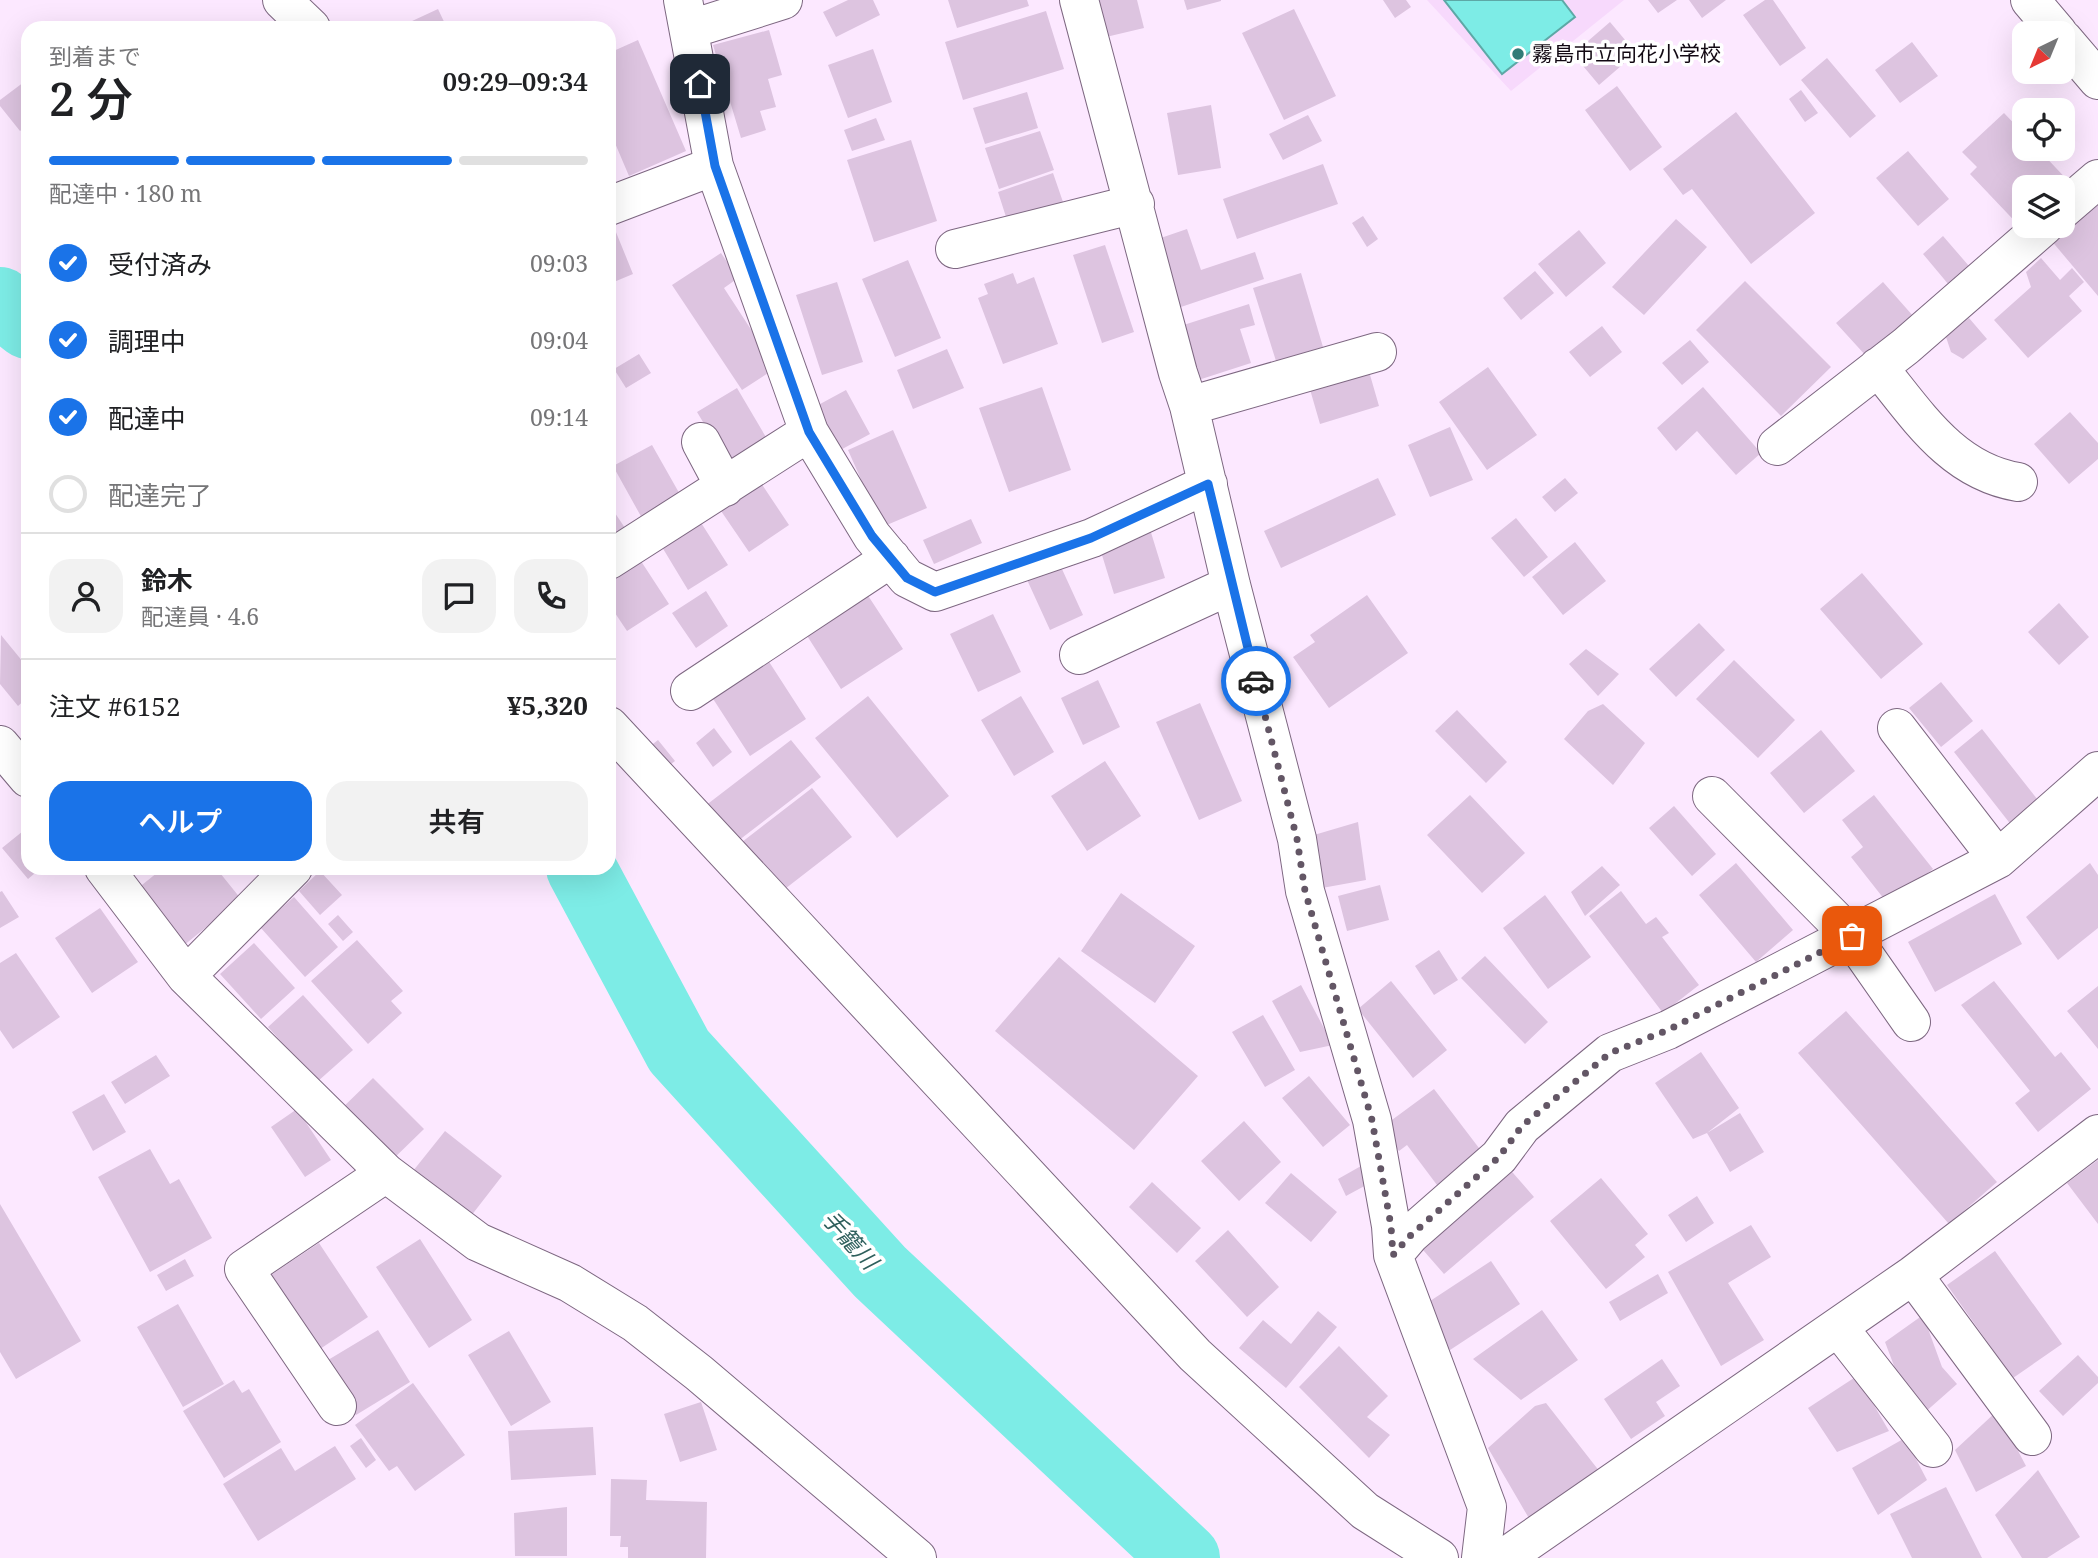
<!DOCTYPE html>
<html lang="ja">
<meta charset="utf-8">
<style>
:root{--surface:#fff;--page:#f2f2f2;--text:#202124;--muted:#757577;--line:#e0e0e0;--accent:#1a73e8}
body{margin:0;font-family:"Noto Serif","Noto Sans JP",serif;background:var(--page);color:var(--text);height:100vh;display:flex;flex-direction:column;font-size:26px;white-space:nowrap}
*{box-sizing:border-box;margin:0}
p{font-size:23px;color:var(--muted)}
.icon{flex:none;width:38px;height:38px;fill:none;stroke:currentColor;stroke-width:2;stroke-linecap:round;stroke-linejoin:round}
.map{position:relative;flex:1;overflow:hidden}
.drawer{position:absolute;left:21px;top:21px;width:595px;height:854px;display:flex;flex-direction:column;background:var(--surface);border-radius:21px;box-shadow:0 7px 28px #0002}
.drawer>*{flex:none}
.needle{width:46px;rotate:223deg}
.controls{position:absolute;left:2012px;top:21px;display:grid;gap:14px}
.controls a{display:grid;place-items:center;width:63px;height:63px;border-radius:14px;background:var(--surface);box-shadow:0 7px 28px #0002;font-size:35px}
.pin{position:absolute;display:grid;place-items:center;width:60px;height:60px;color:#fff;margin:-30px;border-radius:14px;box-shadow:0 4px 10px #0006}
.courier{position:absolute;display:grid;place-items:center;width:70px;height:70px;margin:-35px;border:5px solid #1a73e8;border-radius:50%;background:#fff;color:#222;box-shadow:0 2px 9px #0007}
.headline em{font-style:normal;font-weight:600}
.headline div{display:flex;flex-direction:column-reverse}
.headline{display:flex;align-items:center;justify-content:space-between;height:119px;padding:0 28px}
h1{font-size:46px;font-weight:600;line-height:52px}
.bar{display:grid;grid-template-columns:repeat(4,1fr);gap:10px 7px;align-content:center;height:84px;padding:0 28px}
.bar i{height:9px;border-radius:5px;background:var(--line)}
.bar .on{background:var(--accent)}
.bar p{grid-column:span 4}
.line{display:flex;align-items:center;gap:18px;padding:0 28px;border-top:2px solid var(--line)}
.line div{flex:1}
.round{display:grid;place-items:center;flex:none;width:74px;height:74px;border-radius:21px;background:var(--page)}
ol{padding:0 28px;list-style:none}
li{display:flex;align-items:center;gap:21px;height:77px}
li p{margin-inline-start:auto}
li .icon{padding:7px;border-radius:50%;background:var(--accent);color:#fff;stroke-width:4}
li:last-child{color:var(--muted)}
li i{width:38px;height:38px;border:4px solid var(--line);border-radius:50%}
.button{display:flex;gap:14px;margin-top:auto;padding:14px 28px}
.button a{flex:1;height:80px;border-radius:21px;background:var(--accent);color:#fff;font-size:28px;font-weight:600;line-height:80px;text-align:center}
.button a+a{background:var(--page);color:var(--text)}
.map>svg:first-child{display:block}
</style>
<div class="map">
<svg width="2098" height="1558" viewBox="0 0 2098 1558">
<rect width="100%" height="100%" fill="#fce8ff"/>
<!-- built -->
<path fill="#f7d9fc" d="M 1427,0 L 1624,0 L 1511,91 Z"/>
<!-- water -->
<path fill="#7dece6" stroke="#5da8a6" stroke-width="2" d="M 1444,0 L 1562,0 L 1575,17 L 1502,74 Z"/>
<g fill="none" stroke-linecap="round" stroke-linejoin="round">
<!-- river -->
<path stroke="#7dece6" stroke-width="70" d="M 0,302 L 28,324
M 581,868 L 679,1051 L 880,1272 L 1185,1558"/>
</g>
<!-- building -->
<path fill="#ddc4e0" d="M 848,0 L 873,0 L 880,15 L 836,37 L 823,12 Z
M 948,0 L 1027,0 L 1029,6 L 957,28 Z
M 1096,0 L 1137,0 L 1144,28 L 1106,37 Z
M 1184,0 L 1221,0 L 1221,1 L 1187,10 Z
M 1383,0 L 1406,0 L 1411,7 L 1395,18 Z
M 1648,0 L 1677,0 L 1658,13 Z
M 1689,0 L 1726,0 L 1702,18 Z
M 1765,0 L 1773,0 L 1806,48 L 1780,66 L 1743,15 Z
M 438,9 L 447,28 L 397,28 Z
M 1294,9 L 1336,96 L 1284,120 L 1242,33 Z
M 1046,11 L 1064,69 L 963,100 L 945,42 Z
M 1610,22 L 1636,53 L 1599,85 L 1573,54 Z
M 769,30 L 782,75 L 768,79 L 776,107 L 760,111 L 766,130 L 741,138 L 713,45 Z
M 638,40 L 686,151 L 629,176 L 609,129 L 609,53 Z
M 1912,42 L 1938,76 L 1900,103 L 1875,70 Z
M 873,49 L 892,102 L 848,118 L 828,65 Z
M 1827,58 L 1876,116 L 1850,138 L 1801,80 Z
M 28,79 L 28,125 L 20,131 L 0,106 L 0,100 Z
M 1617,86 L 1662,147 L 1630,171 L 1585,110 Z
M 1801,90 L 1818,113 L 1805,122 L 1789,99 Z
M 1027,92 L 1038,128 L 985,144 L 973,108 Z
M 1211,105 L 1221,168 L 1178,175 L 1167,113 Z
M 1736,112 L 1815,213 L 1751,264 L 1692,189 L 1683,195 L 1663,169 Z
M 2004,113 L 2025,135 L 2025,149 L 2038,149 L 2074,187 L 2025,187 L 2026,233 L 1970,174 L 1977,167 L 1962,152 Z
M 1308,115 L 1322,141 L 1283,160 L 1269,134 Z
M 876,118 L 885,140 L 852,151 L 844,130 Z
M 1040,131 L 1054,170 L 999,189 L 985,148 Z
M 911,140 L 937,221 L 874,242 L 847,160 Z
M 1908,151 L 1949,199 L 1918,226 L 1876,178 Z
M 1323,164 L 1338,204 L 1237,239 L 1223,199 Z
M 1053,173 L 1063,202 L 1007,220 L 998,192 Z
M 2098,203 L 2098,296 L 2050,239 Z
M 609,215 L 633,274 L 609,284 Z
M 1363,216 L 1378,239 L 1367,247 L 1352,223 Z
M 1676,219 L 1707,247 L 1644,315 L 1612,287 Z
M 1187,229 L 1201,270 L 1255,252 L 1264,279 L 1175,309 L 1152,241 Z
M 1579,230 L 1606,263 L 1566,297 L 1538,264 Z
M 1943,236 L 1975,273 L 1954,291 L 1923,254 Z
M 1105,245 L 1134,332 L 1102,343 L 1073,255 Z
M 721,253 L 738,278 L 724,288 L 776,368 L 742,390 L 672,285 Z
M 2041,258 L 2060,280 L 2072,268 L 2084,282 L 2069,296 L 2082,311 L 2028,358 L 1994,320 L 2031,287 L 2026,272 Z
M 908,260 L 941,338 L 895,357 L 862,279 Z
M 1535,271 L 1554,293 L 1521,320 L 1503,298 Z
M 1013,273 L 1017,284 L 1034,277 L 1058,344 L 1003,364 L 978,298 L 988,294 L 984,284 Z
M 1301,273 L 1323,347 L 1276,361 L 1253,288 Z
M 1745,281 L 1831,367 L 1781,416 L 1696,330 Z
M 837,282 L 863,362 L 822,375 L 796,295 Z
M 1883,282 L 1914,317 L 1867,357 L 1836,323 Z
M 1249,304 L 1255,325 L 1240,329 L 1251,363 L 1186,384 L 1168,330 Z
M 1969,318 L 1987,339 L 1963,359 L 1951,352 L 1946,337 Z
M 1602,326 L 1622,352 L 1590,377 L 1569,352 Z
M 1690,340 L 1709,362 L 1682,385 L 1662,363 Z
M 947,349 L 964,388 L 913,409 L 897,370 Z
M 639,354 L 651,373 L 626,388 L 614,369 Z
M 1488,367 L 1537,435 L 1487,470 L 1439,402 Z
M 1368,368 L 1379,406 L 1320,424 L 1309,386 Z
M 1042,387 L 1071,470 L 1009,492 L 979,408 Z
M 1703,387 L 1761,453 L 1736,475 L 1697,431 L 1676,451 L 1657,428 Z
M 737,388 L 770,444 L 730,467 L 697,412 Z
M 846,390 L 870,434 L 833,454 L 809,410 Z
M 2070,412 L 2098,443 L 2098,459 L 2069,484 L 2034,444 Z
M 1450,427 L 1473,480 L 1430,497 L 1408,445 Z
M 893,430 L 927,508 L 882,527 L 848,450 Z
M 652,445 L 682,498 L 643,520 L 613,466 Z
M 1378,478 L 1396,515 L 1281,568 L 1264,531 Z
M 1565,478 L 1578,493 L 1555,512 L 1542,497 Z
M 759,480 L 789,525 L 749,552 L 719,508 Z
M 609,504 L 631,537 L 609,551 Z
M 698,518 L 728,565 L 688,590 L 659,542 Z
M 1516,518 L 1548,557 L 1524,577 L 1491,538 Z
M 971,519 L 982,543 L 934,564 L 923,540 Z
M 1149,526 L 1165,578 L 1114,594 L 1098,542 Z
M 1575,542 L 1606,581 L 1563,615 L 1532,577 Z
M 637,555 L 669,604 L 627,631 L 609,604 L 609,573 Z
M 1056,556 L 1083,615 L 1050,630 L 1023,571 Z
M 1862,573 L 1923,644 L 1881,679 L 1820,609 Z
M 706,591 L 728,626 L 696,648 L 672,613 Z
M 865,591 L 903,649 L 841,689 L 804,631 Z
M 1367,595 L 1408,653 L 1329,708 L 1293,657 L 1315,642 L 1310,635 Z
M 2059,603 L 2089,637 L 2059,665 L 2028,632 Z
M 993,614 L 1021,672 L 978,692 L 950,634 Z
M 1699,623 L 1725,650 L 1676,697 L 1649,669 Z
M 1,635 L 28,668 L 28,697 L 18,706 L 0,684 Z
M 1586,649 L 1619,674 L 1598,696 L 1569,664 Z
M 764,654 L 806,719 L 750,756 L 708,691 Z
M 1734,660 L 1795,720 L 1758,758 L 1696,699 Z
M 1098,680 L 1120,727 L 1083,745 L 1061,698 Z
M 1941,682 L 1973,721 L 1941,747 L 1909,708 Z
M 868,696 L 949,796 L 897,838 L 815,738 Z
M 1021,696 L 1054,752 L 1014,776 L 981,720 Z
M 1200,703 L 1242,801 L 1199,820 L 1156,722 Z
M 1603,704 L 1645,743 L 1613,785 L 1564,739 L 1588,711 Z
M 1457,710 L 1507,762 L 1486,783 L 1435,731 Z
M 714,728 L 732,752 L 713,767 L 696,743 Z
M 1982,729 L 2041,804 L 2012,826 L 1954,752 Z
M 1821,730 L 1855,771 L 1804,813 L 1770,773 Z
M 658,740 L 675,761 L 666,768 L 649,747 Z
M 791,740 L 821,777 L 734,844 L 705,806 Z
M 1105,761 L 1141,816 L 1087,851 L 1051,796 Z
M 812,788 L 852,837 L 781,892 L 742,842 Z
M 1470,795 L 1525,853 L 1482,893 L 1427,835 Z
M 1874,795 L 1933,869 L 1888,904 L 1851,857 L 1863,847 L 1842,820 Z
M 1674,806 L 1716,854 L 1692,876 L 1649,828 Z
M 1358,822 L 1366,880 L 1322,888 L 1314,835 Z
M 28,827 L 28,868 L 41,868 L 28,879 L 2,848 Z
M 1736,863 L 1793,930 L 1756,962 L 1699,895 Z
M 2090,863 L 2098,875 L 2098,928 L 2058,960 L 2026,917 Z
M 1602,866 L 1620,885 L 1585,916 L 1571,892 Z
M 163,868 L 216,868 L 241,899 L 183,946 L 137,889 Z
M 320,871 L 342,895 L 320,915 L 299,891 Z
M 1380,885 L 1389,920 L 1347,931 L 1338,896 Z
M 2,891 L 19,917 L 0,928 L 0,892 Z
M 1621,891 L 1646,924 L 1656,917 L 1669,933 L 1662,937 L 1699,985 L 1663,1013 L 1589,916 Z
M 1121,893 L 1195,946 L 1155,1003 L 1081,951 Z
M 1995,894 L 2022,944 L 1935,992 L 1908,942 Z
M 1545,895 L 1591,957 L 1548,989 L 1503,928 Z
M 294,897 L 338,947 L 305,977 L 260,927 Z
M 100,908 L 138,962 L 92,993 L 55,938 Z
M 338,915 L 353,932 L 343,941 L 328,924 Z
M 357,940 L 403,991 L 391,1001 L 402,1013 L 368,1044 L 311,981 Z
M 254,943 L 295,988 L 261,1019 L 220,974 Z
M 1439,950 L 1458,980 L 1434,995 L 1415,966 Z
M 16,953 L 60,1017 L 13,1049 L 0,1030 L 0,963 Z
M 1485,956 L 1548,1022 L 1525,1044 L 1461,978 Z
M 1059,957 L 1198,1076 L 1134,1150 L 995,1031 Z
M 1391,981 L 1447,1050 L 1413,1078 L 1358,1009 Z
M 1994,981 L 2055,1057 L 2061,1052 L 2091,1089 L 2038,1132 L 2015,1103 L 2030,1091 L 1961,1005 Z
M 1301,985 L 1333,1045 L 1300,1052 L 1272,1001 Z
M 2098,986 L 2098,1049 L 2067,1011 Z
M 303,995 L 353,1050 L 317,1082 L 268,1027 Z
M 1846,1011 L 1997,1182 L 1949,1224 L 1798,1053 Z
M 1263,1015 L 1295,1070 L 1265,1087 L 1232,1032 Z
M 1701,1052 L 1739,1108 L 1707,1133 L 1693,1139 L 1655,1083 Z
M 156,1055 L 170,1076 L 125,1104 L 111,1082 Z
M 1309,1076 L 1350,1125 L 1323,1147 L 1282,1098 Z
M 373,1078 L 424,1129 L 387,1165 L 336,1114 Z
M 1434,1089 L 1482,1152 L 1437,1185 L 1407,1145 L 1399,1151 L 1381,1128 Z
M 104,1094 L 126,1132 L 93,1151 L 72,1112 Z
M 297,1109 L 331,1160 L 305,1177 L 271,1127 Z
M 1740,1113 L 1764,1152 L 1730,1172 L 1707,1133 Z
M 1244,1121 L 1281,1162 L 1239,1201 L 1201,1161 Z
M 445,1131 L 502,1176 L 471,1216 L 413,1171 Z
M 150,1149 L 170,1184 L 179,1179 L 212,1238 L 150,1272 L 98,1177 Z
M 1499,1157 L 1534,1197 L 1444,1274 L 1410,1235 Z
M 2098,1160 L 2098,1224 L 2067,1183 Z
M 1361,1166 L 1370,1183 L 1346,1196 L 1338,1179 Z
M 1291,1173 L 1337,1212 L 1311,1242 L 1265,1203 Z
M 1601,1178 L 1648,1234 L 1635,1245 L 1645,1257 L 1606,1289 L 1550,1221 Z
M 1152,1182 L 1201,1228 L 1177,1253 L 1129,1207 Z
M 1697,1196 L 1714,1223 L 1686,1242 L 1668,1215 Z
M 0,1204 L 81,1341 L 16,1379 L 0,1352 Z
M 1751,1225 L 1771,1257 L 1728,1283 L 1764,1340 L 1721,1366 L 1668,1272 Z
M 1228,1230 L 1279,1287 L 1247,1317 L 1195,1261 Z
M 420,1239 L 472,1320 L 429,1348 L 376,1267 Z
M 319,1243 L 368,1317 L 320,1349 L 271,1275 Z
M 1995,1251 L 2062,1344 L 2013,1378 L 1947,1285 Z
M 185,1259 L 194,1276 L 166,1291 L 157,1275 Z
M 1491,1261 L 1520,1304 L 1450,1350 L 1421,1307 Z
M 1658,1274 L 1668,1293 L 1620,1321 L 1609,1302 Z
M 178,1304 L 224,1384 L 183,1407 L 137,1327 Z
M 1542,1310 L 1578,1360 L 1521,1400 L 1473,1359 Z
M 1318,1311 L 1337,1327 L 1286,1388 L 1239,1348 L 1263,1320 L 1291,1344 Z
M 1923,1315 L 1942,1367 L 1957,1384 L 1923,1414 L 1905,1395 L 1885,1342 Z
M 378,1330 L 410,1382 L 356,1415 L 323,1363 Z
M 509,1331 L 551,1402 L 511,1426 L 468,1355 Z
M 1339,1346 L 1388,1396 L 1367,1417 L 1390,1435 L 1369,1458 L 1299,1387 Z
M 2078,1355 L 2098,1377 L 2098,1383 L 2063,1416 L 2039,1391 Z
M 1662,1359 L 1680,1386 L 1656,1402 L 1665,1416 L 1631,1439 L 1604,1399 Z
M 1857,1376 L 1889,1431 L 1837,1452 L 1808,1408 Z
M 234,1380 L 242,1393 L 249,1389 L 281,1442 L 224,1478 L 183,1411 Z
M 413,1383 L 465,1455 L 415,1491 L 397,1466 L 389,1471 L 355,1425 Z
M 701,1402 L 717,1450 L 680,1462 L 664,1414 Z
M 1546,1403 L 1600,1472 L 1530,1520 L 1488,1448 L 1535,1406 Z
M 1997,1411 L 2026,1466 L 1976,1492 L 1955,1450 Z
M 593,1427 L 596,1475 L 511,1480 L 508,1431 Z
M 361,1438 L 376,1460 L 366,1468 L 350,1446 Z
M 1905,1438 L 1927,1480 L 1878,1515 L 1852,1468 Z
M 335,1446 L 356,1479 L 258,1541 L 223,1484 L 281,1448 L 295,1471 Z
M 2038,1470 L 2080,1537 L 2047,1558 L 2022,1558 L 1995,1515 Z
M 611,1479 L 647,1480 L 646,1500 L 707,1502 L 706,1558 L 628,1558 L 628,1547 L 620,1547 L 621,1536 L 610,1536 Z
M 1946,1487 L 1982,1558 L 1912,1558 L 1890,1514 Z
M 567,1507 L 567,1556 L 515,1556 L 514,1513 Z"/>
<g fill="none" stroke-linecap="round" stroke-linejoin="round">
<!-- minor casing -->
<g stroke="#7d6781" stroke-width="40">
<path id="minor" d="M 282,0 L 311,28
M 683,0 L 714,166 L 809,432 L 872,536 L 907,578 L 935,592 L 1092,538 L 1208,484
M 1079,0 L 1178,373 L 1189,406 L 1231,585 L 1297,839 L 1305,891 L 1372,1120 L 1391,1226 L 1393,1255 L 1487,1507 L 1481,1558
M 2030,0 L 2058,33
M 691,29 L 783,0
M 2063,39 L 2098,80
M 609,206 L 714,166
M 2063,209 L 2098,179
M 955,249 L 1135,204
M 1878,367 C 1918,416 1952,471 2018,482
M 1189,406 L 1377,352
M 701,442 L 725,487
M 1777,446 L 1906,346 L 2044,226
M 609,560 L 809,432
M 1079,655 L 1231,585
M 690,691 L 891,558
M 609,726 L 1195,1355 L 1365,1511 L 1439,1558
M 1897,728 L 1998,859
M 0,745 L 28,778
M 1712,796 L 1851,936 L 1911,1022
M 104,868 L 186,976 L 386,1173 L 478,1242 L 570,1283 L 635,1323 L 699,1373 L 917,1558
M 186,976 L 293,868
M 1393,1255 L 1410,1235 L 1499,1157 L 1522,1126 L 1610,1053 L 1668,1030 L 1998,859 L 2098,771
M 1913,1275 L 2032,1436
M 1838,1327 L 1933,1448
M 337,1406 L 244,1269 L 386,1173
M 1504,1558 L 1913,1275 L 2098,1134"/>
</g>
<!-- minor -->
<use href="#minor" stroke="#fff" stroke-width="38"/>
</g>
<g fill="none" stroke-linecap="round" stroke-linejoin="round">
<!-- done -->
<path stroke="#635665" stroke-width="7" stroke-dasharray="0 12.6" d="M 1256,681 L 1297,839 L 1305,891 L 1372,1120 L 1391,1226 L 1393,1255 L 1410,1236 L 1499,1157 L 1522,1126 L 1610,1053 L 1668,1030 L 1852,936"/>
<!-- route -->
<path stroke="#1a73e8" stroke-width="9" d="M 700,84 L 715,166 L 809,432 L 872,536 L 907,578 L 935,592 L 1091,538 L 1208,484 L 1256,681"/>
</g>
<!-- markers -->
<circle fill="#327b77" stroke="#fff" stroke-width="2.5" cx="1518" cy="54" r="7"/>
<g text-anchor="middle" stroke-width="7" stroke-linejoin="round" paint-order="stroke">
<!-- poi labels -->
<g font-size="21" fill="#110812" stroke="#fff" text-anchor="start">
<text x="1532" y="61">霧島市立向花小学校</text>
</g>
<!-- water labels -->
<g font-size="23" font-style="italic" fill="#2e5f5c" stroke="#fff">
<text transform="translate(850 1240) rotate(48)" y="8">手籠川</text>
</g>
</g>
</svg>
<div class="controls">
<a><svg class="needle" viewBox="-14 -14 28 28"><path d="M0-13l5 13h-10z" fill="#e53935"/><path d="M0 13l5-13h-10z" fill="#757577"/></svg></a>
<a><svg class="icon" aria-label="locate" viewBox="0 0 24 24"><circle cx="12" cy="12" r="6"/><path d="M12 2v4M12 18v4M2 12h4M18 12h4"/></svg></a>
<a><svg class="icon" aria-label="layers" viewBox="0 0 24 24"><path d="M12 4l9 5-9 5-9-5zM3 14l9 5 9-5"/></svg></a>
</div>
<div class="pin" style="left:1852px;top:936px;background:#ea580c"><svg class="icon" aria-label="bag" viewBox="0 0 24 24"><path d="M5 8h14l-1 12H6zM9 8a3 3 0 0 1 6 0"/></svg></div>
<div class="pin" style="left:700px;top:84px;background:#1f2937"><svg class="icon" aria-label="home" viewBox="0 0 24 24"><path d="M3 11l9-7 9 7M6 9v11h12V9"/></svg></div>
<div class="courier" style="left:1256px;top:681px"><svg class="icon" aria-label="car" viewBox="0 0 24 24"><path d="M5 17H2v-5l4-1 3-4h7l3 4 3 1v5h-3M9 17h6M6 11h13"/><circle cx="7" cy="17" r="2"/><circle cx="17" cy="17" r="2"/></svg></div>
<section class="drawer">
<div class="headline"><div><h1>2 分</h1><p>到着まで</p></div><em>09:29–09:34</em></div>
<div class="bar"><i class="on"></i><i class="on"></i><i class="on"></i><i></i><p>配達中 · 180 m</p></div>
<ol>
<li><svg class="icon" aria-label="check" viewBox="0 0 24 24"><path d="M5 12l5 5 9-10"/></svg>受付済み<p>09:03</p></li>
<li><svg class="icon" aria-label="check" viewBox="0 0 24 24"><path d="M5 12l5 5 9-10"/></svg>調理中<p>09:04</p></li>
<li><svg class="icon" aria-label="check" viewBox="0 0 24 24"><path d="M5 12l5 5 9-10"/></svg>配達中<p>09:14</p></li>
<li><i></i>配達完了</li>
</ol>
<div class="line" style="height:126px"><a class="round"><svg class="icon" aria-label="person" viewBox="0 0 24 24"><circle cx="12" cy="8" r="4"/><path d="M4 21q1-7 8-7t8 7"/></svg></a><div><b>鈴木</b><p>配達員 · 4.6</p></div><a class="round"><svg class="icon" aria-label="chat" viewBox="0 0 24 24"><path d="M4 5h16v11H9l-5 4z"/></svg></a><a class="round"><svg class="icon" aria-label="phone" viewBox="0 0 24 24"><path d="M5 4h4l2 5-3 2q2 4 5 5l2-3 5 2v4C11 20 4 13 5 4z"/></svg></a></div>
<div class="line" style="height:91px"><div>注文 #6152</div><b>¥5,320</b></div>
<div class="button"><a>ヘルプ</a><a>共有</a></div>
</section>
</div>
